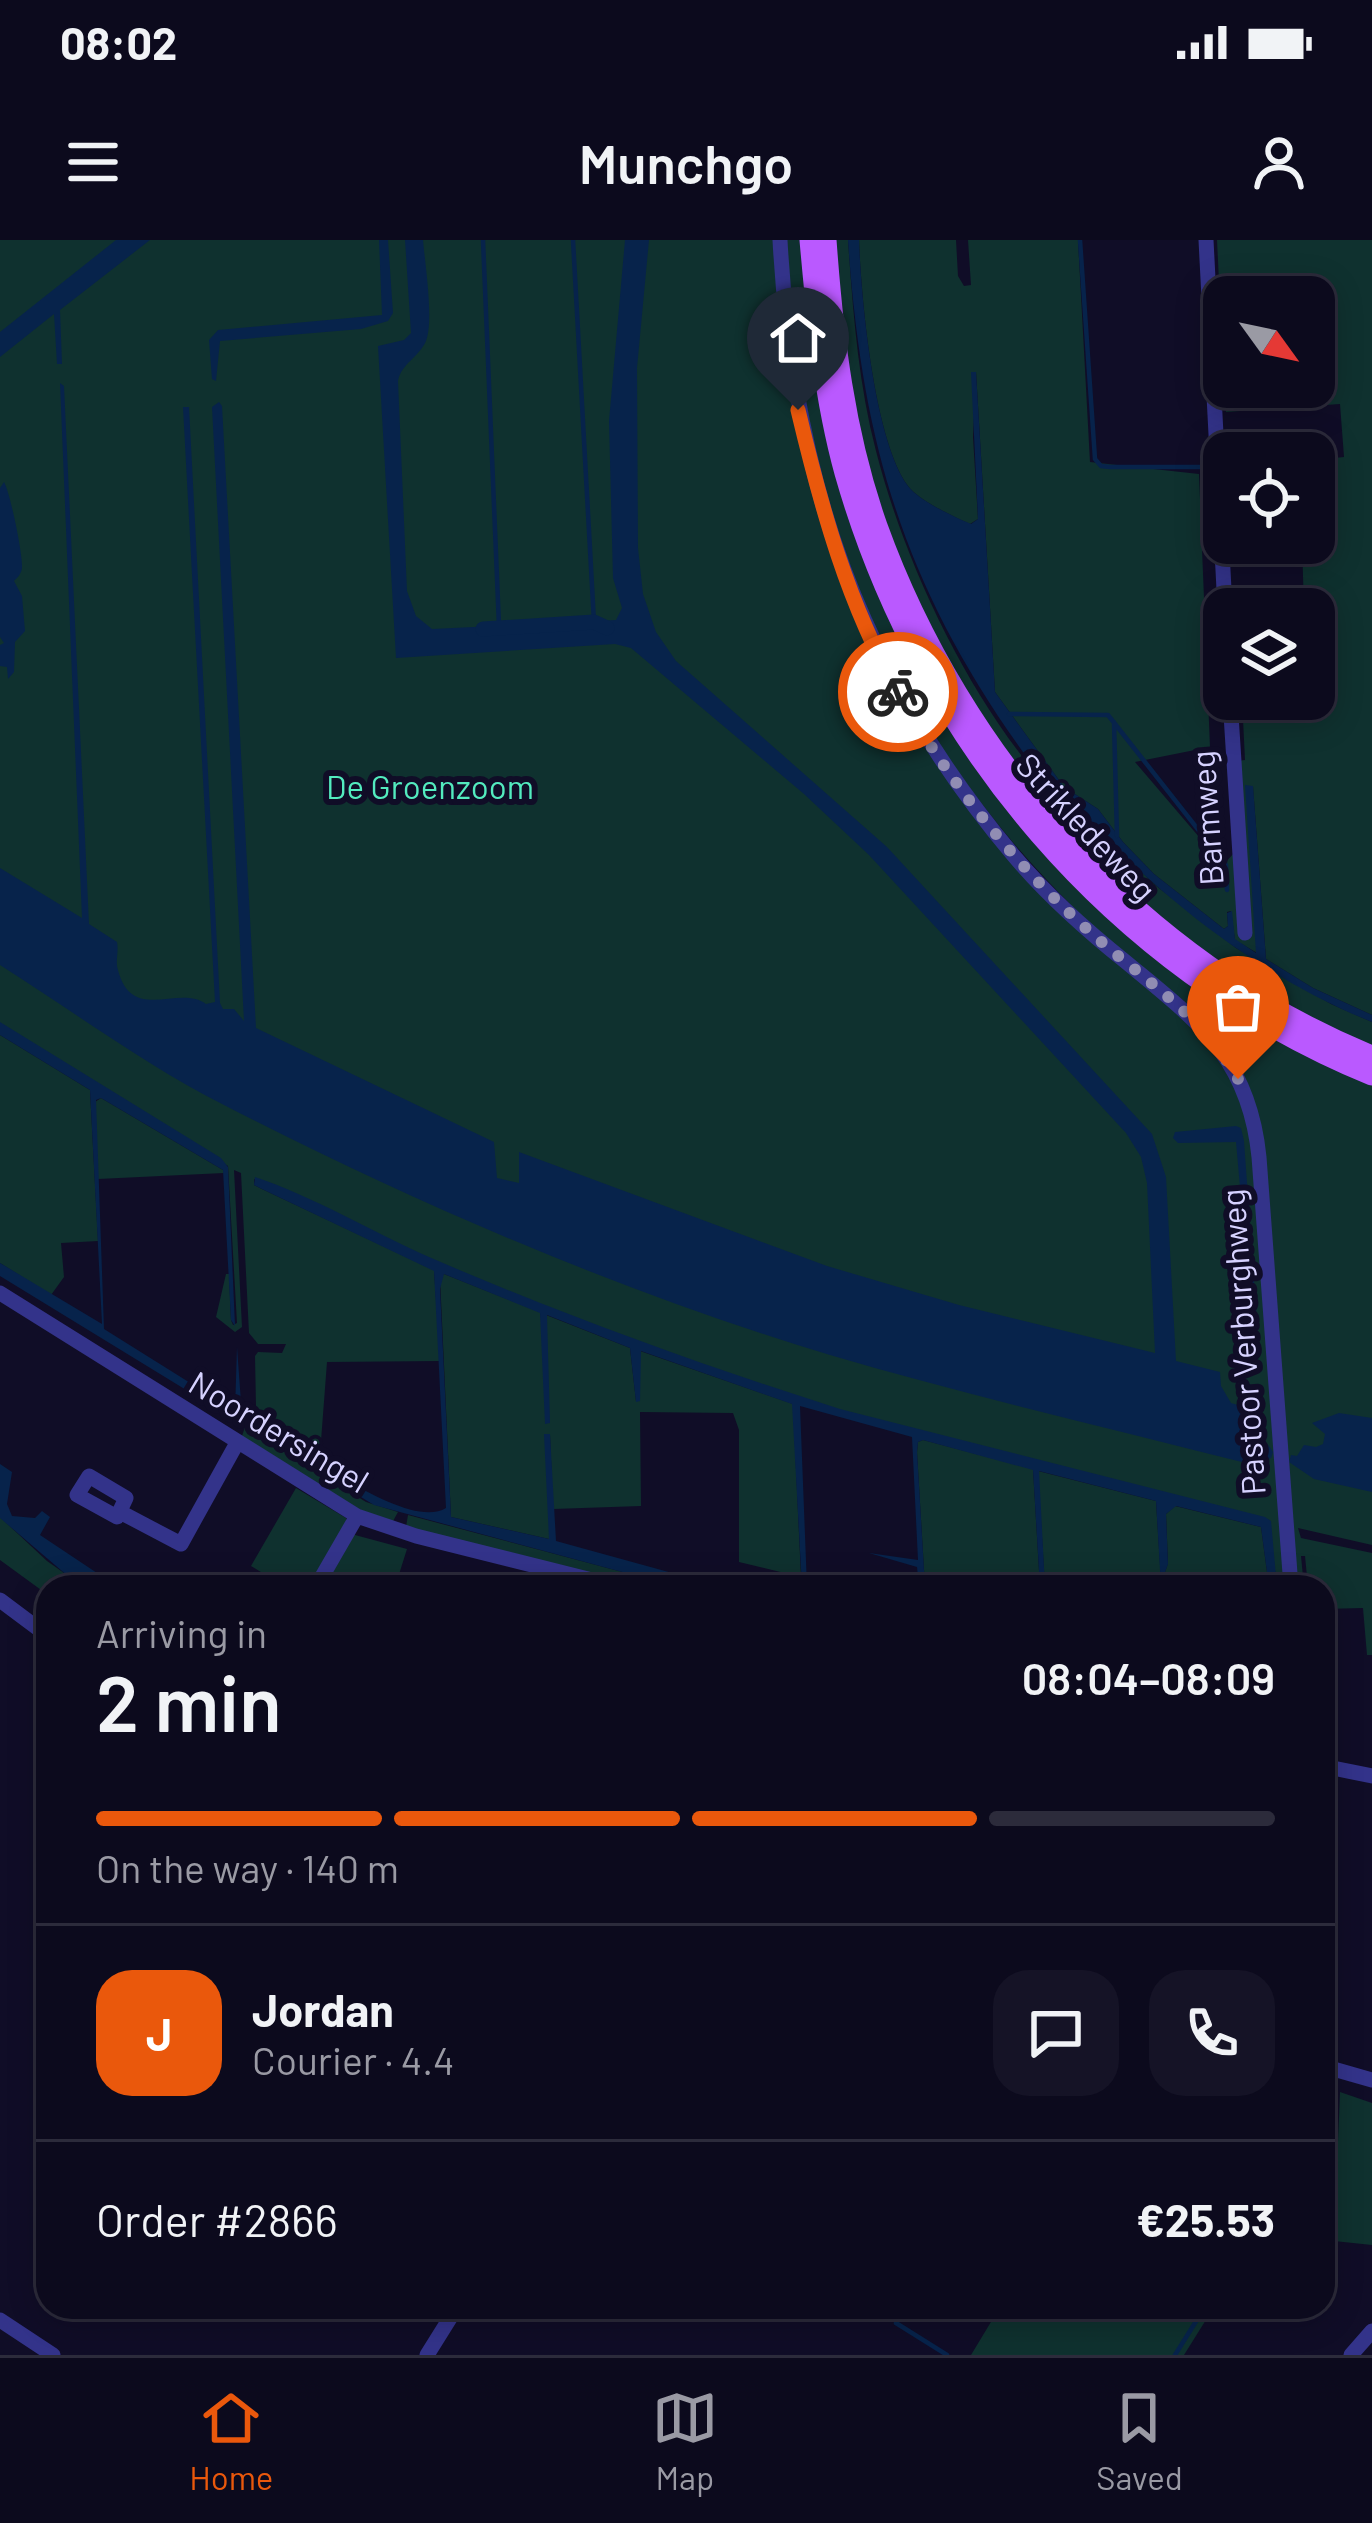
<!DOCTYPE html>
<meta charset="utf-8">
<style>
:root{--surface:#0c0a1d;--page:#151326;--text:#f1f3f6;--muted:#9a9aa4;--line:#2c2b3b;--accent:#ea580c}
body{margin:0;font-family:Barlow,sans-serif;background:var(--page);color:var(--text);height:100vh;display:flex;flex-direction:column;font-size:45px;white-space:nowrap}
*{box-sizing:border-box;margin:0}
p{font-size:39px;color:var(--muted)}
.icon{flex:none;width:66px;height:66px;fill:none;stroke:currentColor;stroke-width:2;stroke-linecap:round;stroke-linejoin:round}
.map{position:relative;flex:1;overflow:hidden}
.details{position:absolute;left:36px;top:1335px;width:1299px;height:744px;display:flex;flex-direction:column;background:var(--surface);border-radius:36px;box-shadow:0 6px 30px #0003,0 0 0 3px var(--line)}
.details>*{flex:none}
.needle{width:78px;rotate:123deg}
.tools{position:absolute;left:1203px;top:36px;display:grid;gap:24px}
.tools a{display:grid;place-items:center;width:132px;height:132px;border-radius:24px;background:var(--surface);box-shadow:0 6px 30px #0003,0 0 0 3px var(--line);font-size:60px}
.pin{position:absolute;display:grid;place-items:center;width:102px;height:102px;color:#fff;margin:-123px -51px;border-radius:50% 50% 50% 0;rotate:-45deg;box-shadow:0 0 12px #0007}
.pin .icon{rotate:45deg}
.courier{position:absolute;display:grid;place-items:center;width:120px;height:120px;margin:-60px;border:9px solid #ea580c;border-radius:50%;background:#fff;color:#222;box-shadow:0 3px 15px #0007}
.overview em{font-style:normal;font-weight:600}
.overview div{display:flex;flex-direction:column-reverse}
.overview{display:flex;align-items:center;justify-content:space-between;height:204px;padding:0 60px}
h1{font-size:78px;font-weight:600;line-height:90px}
.bar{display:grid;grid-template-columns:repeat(4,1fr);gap:18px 12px;align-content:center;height:144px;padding:0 60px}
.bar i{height:15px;border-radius:9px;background:var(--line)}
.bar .active{background:var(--accent)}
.bar p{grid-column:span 4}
.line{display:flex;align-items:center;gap:30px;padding:0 60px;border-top:3px solid var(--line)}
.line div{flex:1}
.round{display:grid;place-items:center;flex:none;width:126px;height:126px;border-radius:36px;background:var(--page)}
.status{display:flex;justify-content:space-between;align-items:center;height:84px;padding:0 60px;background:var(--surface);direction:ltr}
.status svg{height:33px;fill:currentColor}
header{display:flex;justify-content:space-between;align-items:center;height:156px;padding:0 60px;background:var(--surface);font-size:54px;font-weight:600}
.tab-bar{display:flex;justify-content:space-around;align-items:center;height:168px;border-top:3px solid var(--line);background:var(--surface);font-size:33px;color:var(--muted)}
.tab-bar a{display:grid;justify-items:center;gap:6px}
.tab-bar .active{color:var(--accent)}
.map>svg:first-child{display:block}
</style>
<div class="status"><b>08:02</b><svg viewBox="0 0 49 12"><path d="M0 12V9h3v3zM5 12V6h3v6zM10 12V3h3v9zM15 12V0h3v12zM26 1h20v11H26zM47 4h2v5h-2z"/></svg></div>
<header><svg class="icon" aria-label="menu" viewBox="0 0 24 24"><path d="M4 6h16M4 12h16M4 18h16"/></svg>Munchgo<svg class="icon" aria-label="person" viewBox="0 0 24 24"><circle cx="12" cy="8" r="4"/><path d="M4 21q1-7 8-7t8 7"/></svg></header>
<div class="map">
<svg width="1372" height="2115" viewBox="0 0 1372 2115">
<rect width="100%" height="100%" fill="#100d27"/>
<!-- green -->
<path fill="#0f312f" d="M 0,0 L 774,0 C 788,248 863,465 1037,648 C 1079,692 1127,730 1174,768 L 1184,761 C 1146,731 1107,701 1072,666 C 884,479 801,262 787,0 L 808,0 C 829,387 1019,677 1372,840 L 1372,1305 L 1298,1288 L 1301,1298 L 1372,1313 L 1372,1415 L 1367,1415 L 1363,1368 L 1323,1369 L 1323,1347 L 1308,1347 L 1305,1316 L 1301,1316 L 1304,1347 L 1297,1347 L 1292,1286 L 1280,1284 L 1285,1347 L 1277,1347 L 1269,1280 L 870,1183 L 622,1099 L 418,1018 L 254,939 L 254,945 L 264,950 L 434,1030 L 440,1121 L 327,1122 L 321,1201 L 316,1221 L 249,1179 L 256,1167 L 255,1116 L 258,1112 L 282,1113 L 286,1104 L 258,1104 L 249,1093 L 241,933 L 234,930 L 242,1087 L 235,1092 L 216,1077 L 226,1034 L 229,1034 L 231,1080 L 233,1085 L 237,1083 L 228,926 L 0,786 Z
M 833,0 L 848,0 C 853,71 858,142 876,211 C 907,332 977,477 1066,567 L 1084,575 L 1155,645 L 1236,708 L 1331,764 L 1372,782 L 1372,813 L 1184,703 L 1029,550 L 920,377 L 858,203 Z
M 859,0 L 956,0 L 958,36 L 964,46 L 971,45 L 968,0 L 1078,0 L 1090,222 L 1199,234 L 1210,507 L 1135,522 L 1223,625 L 1235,612 L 1237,521 L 1245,520 L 1242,459 L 1314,459 L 1314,369 L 1304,369 L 1302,303 L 1314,303 L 1314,220 L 1344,217 L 1340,164 L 1226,172 L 1224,147 L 1314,147 L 1314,57 L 1224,57 L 1224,145 L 1217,0 L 1372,0 L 1372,775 L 1313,748 L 1266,719 L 1253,547 L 1257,713 L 1235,700 L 1231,671 L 1227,672 L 1228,686 L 1224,689 L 1154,634 L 1123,602 L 1098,569 L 1064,547 L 995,452 L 976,132 L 973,197 L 978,279 L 970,284 C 954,277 918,260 908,246 C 874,200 861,58 859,0 Z
M 0,795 L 90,850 L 98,1001 L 61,1003 L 64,1037 L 51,1055 L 0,1023 Z
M 101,858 L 223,930 L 224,933 L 98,939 L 95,862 Z
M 444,1034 L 540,1072 L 547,1118 L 546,1075 L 630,1108 L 636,1161 L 640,1111 L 793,1164 L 801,1337 L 739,1322 L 739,1190 L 733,1173 L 640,1172 L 641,1266 L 553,1269 L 550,1195 L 549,1299 L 451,1277 L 440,1038 Z
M 245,1187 L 366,1262 L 398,1272 L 392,1283 L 368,1275 L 242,1196 Z
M 923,1200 L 1033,1229 L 1040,1347 L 925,1347 L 917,1212 L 918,1202 Z
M 1038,1231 L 1156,1261 L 1161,1341 L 1128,1342 L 1127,1333 L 1115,1333 L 1114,1347 L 1045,1347 Z
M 296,1248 L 346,1278 L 347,1284 L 313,1347 L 275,1347 L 277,1342 L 251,1326 Z
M 1175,1266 L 1261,1287 L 1269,1347 L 1170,1347 L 1164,1335 L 1168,1323 L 1166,1274 Z
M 408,1275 L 630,1334 L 626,1342 L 406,1287 Z
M 0,1277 L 47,1321 L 84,1347 L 48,1347 L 48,1355 L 0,1320 Z
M 354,1290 L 355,1295 L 407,1309 L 395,1347 L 319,1347 Z
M 1340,1852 L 1372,1863 L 1372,2005 L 1334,2001 Z
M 1000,2067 L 1214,2067 L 1184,2115 L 971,2115 Z"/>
<!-- water -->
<path fill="#07234b" d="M 116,0 L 150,0 L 60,70 L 62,124 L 57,124 L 54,74 L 0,117 L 0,92 Z
M 379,0 L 388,0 L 393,73 L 388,81 L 361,89 L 220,101 L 216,141 L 212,139 L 209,100 L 218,90 L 382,75 Z
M 405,0 L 423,0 C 425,24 434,80 426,101 C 419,117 401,124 398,141 L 407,351 L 416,376 L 432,389 L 616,380 L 622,368 L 613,338 L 609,181 L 625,0 L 649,0 L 637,128 L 638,308 L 643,354 L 656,392 L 676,421 L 887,607 L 1152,894 L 1166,937 L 1176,1121 L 1220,1132 L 1221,1146 L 1231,1163 L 1252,1169 L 1250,1180 L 1273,1212 L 1271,1218 L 1254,1225 C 1113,1189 970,1156 830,1115 C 622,1052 418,965 224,865 C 147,826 74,772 0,725 L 0,628 L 82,678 L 60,143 L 64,146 L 89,684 L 117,702 C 119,712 115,721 118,730 C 132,784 179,744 206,764 L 215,762 L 183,167 L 189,167 L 220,763 L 223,769 L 234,769 L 244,781 L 212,167 L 219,162 L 222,166 L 256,788 L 494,902 L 497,938 L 519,943 L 519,912 L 827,1026 L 959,1065 L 1155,1113 L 1147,943 L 1141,917 L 1126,893 L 869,615 L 804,554 L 631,408 L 615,404 L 396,418 L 378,106 L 404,100 L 411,93 Z
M 848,0 L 859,0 C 861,58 874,200 908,246 C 918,260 954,277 971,284 L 978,279 L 971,132 L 976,132 L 995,452 L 1064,547 L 1098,569 L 1123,602 L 1154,634 L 1224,689 L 1228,686 L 1227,673 L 1232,671 L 1235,699 L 1256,713 L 1245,545 L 1253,546 L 1266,719 L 1313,748 L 1372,775 L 1372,782 C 1261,737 1165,662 1084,575 L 1066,567 L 1054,554 C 915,373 863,227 848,0 Z
M 4,242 C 10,252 23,315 22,327 C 22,334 16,339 14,341 L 22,356 L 25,391 L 15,402 L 14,432 L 8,439 L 7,427 L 0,426 L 0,405 L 4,403 L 0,397 L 0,248 Z
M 0,782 L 221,918 L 228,927 L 235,1086 L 231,1080 L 223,930 L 101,858 L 96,860 L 104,1089 L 235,1171 L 237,1107 L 242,1176 C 285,1196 405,1294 446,1268 L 434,1031 L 264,950 L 254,945 L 255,937 C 312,956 373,992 429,1017 C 563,1075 701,1125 840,1169 L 1265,1277 L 1271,1281 L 1277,1347 L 1269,1347 L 1261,1287 L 1176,1266 L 1166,1274 L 1168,1324 L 1164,1335 L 1170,1347 L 1161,1347 L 1156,1261 L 1039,1231 L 1045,1347 L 1040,1347 L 1033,1230 L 923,1200 L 918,1202 L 917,1212 L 925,1347 L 919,1347 L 917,1327 L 869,1313 L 918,1320 L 912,1197 L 800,1166 L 807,1347 L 802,1347 L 792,1164 L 641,1111 L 640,1161 L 636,1162 L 630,1108 L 547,1075 L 550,1183 L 545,1184 L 540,1073 L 444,1034 L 440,1049 L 451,1277 L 549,1299 L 544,1194 L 550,1194 L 556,1301 L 723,1347 L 678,1347 L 374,1265 L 0,1036 L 0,1023 L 102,1084 L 90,850 L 0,795 Z
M 1236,886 L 1241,888 L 1244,901 L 1259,1109 L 1255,1115 L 1236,902 L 1178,903 L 1173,898 L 1175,892 Z
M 1339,1173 L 1372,1178 L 1372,1252 L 1314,1239 L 1289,1222 L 1291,1215 L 1297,1216 L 1304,1205 L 1316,1207 L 1323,1204 L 1325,1194 L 1312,1183 Z
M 0,1224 L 12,1232 L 7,1264 L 12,1276 L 35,1278 L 42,1271 L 50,1277 L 40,1295 L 118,1347 L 84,1347 L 76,1343 L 0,1278 Z"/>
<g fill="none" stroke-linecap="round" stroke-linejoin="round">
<!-- stream -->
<path stroke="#07234b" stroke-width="4.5" d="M 483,0 L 499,386
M 573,0 L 594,382
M 1080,0 L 1095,219 L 1101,226 L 1110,227 L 1205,227
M 1009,474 L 1108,475 L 1226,625 L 1227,650
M 1114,482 L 1117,596
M 896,2083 L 947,2115
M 1175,2115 L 1205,2067"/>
<!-- canal -->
<path stroke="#07234b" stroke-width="15" d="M 483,389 L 594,382 L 607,388"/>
<!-- minor -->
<path stroke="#33338a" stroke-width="15" d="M 780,0 C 793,239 859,432 1014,616 C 1047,655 1086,690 1126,722 C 1198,782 1249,817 1259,917 L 1291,1347
M 1206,0 L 1225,369
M 1230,459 L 1245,693
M 0,1053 L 357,1276 L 416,1296 L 620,1347
M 89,1236 L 126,1258 L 117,1277 L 77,1255 Z
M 120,1272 L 181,1304 L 237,1203
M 316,1347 L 357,1276
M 0,1360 L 48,1396
M 1323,1526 L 1372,1536
M 1323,1826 L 1372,1840
M 0,2080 L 53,2115
M 427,2115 L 457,2067
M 1351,2115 L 1372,2091"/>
<!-- major -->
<path stroke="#ba59ff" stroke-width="21" d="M 810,0 C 817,79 824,157 845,233 C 921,500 1113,729 1372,835
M 826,0 C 833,97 844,193 877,286 C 961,519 1141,722 1372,816"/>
</g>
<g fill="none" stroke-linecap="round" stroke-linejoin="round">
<!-- done -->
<path stroke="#918db3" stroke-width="12" stroke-dasharray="0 21.6" d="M 898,452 C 948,540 1012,622 1088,690 C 1142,739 1202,774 1238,839"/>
<!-- route -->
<path stroke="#ea580c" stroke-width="15" d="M 798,170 C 821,267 848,365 898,452"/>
</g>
<g text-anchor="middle" stroke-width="12" stroke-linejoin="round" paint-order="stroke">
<!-- park labels -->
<g font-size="33" fill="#53ebbf" stroke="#100d27">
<text x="430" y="559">De Groenzoom</text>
</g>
<!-- street labels -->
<g font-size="33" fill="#d6d2ff" stroke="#100d27">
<text transform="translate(1207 578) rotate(-94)" y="12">Barmweg</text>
<text transform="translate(1086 587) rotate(47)" y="12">Strikledeweg</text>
<text transform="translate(1243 1102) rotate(-94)" y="12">Pastoor Verburghweg</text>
<text transform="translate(279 1192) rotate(31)" y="12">Noordersingel</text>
</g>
</g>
</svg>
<div class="tools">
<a><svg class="needle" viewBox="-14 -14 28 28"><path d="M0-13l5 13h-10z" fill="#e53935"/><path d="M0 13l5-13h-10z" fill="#9a9aa4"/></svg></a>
<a><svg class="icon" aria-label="locate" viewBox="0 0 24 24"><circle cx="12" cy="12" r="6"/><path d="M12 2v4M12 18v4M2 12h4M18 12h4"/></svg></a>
<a><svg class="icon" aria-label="layers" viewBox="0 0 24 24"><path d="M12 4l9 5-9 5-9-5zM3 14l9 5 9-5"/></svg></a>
</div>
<div class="pin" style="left:1238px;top:839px;background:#ea580c"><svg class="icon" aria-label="bag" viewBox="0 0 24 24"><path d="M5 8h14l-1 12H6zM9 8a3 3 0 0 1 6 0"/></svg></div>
<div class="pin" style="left:798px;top:170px;background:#1f2937"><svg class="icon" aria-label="home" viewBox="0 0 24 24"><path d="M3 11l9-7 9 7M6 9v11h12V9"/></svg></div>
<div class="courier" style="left:898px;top:452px"><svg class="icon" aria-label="bike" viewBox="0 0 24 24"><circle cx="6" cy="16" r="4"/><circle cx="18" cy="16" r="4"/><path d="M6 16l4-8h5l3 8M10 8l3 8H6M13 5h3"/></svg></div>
<section class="details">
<div class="overview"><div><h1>2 min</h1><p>Arriving in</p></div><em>08:04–08:09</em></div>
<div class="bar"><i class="active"></i><i class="active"></i><i class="active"></i><i></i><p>On the way · 140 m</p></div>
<div class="line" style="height:216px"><b class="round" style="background:var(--accent);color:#fff">J</b><div><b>Jordan</b><p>Courier · 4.4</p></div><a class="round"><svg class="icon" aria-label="chat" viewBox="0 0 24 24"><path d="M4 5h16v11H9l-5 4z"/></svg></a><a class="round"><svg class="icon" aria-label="phone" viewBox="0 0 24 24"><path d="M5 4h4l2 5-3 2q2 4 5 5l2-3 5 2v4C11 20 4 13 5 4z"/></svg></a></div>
<div class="line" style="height:156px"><div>Order #2866</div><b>€25.53</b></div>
</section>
</div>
<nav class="tab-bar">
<a class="active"><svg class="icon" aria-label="home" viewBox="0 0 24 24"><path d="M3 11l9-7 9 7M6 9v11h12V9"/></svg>Home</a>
<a><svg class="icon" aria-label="map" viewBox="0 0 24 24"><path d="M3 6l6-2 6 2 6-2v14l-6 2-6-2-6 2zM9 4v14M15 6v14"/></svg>Map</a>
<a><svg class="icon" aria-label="saved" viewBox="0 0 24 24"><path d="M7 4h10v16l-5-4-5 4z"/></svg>Saved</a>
</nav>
